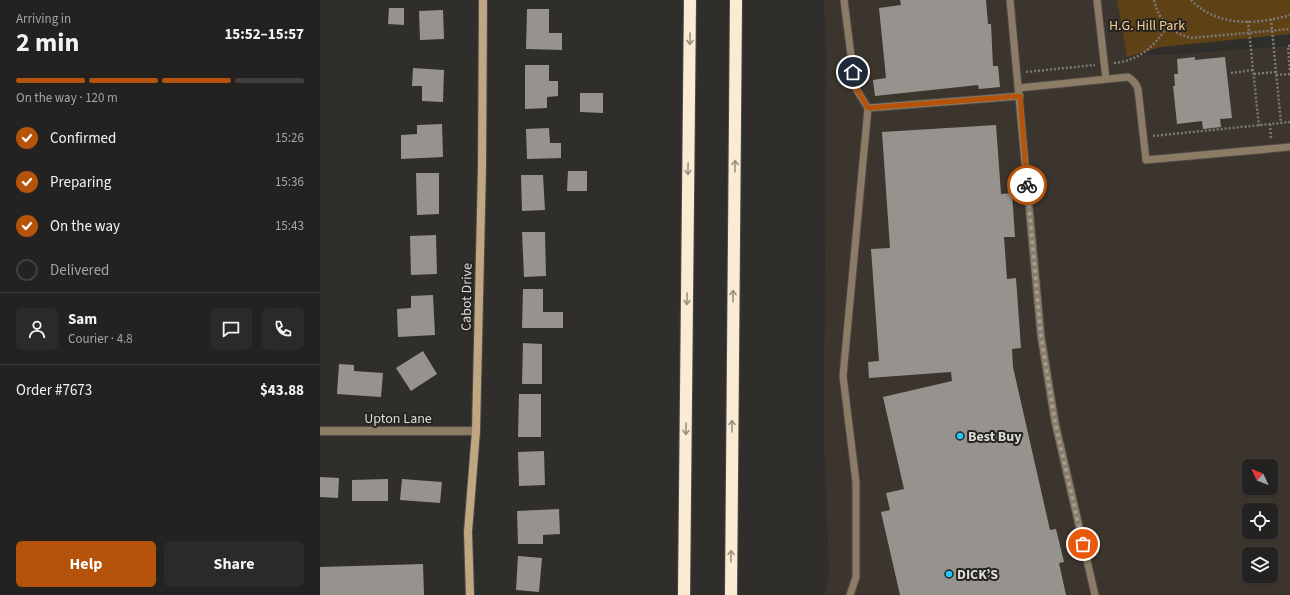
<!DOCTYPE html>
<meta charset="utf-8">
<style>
:root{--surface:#242220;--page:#2c2a29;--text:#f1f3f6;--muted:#a3a4a5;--line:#413f3e;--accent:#b45309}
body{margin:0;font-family:"Source Sans 3",sans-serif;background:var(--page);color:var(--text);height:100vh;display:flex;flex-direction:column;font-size:15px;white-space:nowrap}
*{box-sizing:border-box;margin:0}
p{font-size:13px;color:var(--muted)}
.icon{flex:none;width:22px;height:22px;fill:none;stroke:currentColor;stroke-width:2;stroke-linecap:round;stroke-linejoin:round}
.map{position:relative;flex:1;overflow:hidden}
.drawer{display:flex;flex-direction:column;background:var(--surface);width:320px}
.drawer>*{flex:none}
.needle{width:26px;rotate:313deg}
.buttons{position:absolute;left:922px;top:459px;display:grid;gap:8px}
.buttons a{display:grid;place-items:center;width:36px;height:36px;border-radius:6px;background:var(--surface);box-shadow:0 1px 3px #0004,0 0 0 1px var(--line);font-size:20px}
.pin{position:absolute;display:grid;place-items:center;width:34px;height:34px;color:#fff;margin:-17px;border:2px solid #fff;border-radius:50%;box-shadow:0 1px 4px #0007}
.courier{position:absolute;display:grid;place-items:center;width:40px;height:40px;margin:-20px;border:3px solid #b45309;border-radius:50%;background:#fff;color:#222;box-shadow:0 1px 5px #0007}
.headline em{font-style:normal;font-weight:700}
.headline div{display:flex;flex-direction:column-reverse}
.headline{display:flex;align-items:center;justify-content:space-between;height:68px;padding:0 16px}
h1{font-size:26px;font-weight:700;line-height:30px}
.bar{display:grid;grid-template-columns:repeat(4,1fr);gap:6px 4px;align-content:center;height:48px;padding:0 16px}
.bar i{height:5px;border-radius:3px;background:var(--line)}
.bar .selected{background:var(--accent)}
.bar p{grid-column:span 4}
.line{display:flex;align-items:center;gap:10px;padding:0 16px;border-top:1px solid var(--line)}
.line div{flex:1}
.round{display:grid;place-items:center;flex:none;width:42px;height:42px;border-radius:6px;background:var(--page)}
ol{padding:0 16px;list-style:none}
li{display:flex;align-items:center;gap:12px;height:44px}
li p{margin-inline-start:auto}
li .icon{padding:4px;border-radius:50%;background:var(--accent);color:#fff;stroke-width:4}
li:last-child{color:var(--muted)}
li i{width:22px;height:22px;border:2px solid var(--line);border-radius:50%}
.button{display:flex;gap:8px;margin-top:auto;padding:8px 16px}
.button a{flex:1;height:46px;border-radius:6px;background:var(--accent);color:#fff;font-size:16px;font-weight:700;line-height:46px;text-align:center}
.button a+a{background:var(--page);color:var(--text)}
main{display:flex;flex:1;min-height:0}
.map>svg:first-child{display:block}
</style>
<main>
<section class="drawer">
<div class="headline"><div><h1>2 min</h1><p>Arriving in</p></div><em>15:52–15:57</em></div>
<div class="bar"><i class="selected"></i><i class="selected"></i><i class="selected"></i><i></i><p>On the way · 120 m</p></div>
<ol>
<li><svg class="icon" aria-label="check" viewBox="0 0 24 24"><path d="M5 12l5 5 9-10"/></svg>Confirmed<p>15:26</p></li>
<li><svg class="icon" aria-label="check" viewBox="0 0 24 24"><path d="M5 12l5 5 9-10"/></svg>Preparing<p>15:36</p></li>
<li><svg class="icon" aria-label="check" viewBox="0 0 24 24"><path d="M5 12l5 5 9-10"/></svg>On the way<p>15:43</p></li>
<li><i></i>Delivered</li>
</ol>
<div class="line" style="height:72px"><a class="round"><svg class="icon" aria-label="person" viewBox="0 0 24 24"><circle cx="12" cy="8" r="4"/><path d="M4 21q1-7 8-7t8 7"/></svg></a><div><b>Sam</b><p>Courier · 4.8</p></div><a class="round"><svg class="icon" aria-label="chat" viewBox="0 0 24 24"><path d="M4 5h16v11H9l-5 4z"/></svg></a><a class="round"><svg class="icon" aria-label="phone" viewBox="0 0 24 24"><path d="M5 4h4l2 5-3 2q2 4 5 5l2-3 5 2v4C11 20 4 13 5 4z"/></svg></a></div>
<div class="line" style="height:52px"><div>Order #7673</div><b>$43.88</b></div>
<div class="button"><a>Help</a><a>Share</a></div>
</section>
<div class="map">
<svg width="970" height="595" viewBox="0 0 970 595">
<rect width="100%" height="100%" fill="#302e2b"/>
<!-- built -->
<path fill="#3b352d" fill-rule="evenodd" d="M 504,0 L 806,0 L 811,55 L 846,55 L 970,46 L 970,595 L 505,595 L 509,571 L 504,443 L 506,54 ZM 929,466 L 951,466 L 951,488 L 929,488 ZM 929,510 L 951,510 L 951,532 L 929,532 ZM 929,554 L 951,554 L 951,576 L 929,576 Z"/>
<!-- green -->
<path fill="#5e4215" d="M 797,0 L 970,0 L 970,34 L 841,47 L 807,57 Z"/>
<!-- building -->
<path fill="#96938f" d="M 580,0 L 666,0 L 668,24 L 671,24 L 673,66 L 678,66 L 680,87 L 659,89 L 658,85 L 555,96 L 553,80 L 566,78 L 559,8 L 581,5 Z
M 69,8 L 84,8 L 84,25 L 68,24 Z
M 207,9 L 229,9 L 229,33 L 242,33 L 242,50 L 206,49 Z
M 123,10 L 124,39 L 100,40 L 99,11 Z
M 875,57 L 875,60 L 905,57 L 912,118 L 900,119 L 901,127 L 883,129 L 882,121 L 857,124 L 853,86 L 855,86 L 854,74 L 858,74 L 857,59 Z
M 205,65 L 229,65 L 229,81 L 238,81 L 238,96 L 227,97 L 227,108 L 205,109 Z
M 93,68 L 124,70 L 123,102 L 102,101 L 102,86 L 92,86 Z
M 260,93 L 283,93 L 283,113 L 260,112 Z
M 122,124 L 123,157 L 81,159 L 81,135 L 97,134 L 97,125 Z
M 676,125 L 681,194 L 692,193 L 695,237 L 684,237 L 687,279 L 696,278 L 701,348 L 692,349 L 693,367 L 730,530 L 736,529 L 744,562 L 739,563 L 746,595 L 580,595 L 561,512 L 570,510 L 566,493 L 584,489 L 563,397 L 632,381 L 631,372 L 549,378 L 548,362 L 559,361 L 551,249 L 570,248 L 562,132 Z
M 229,128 L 230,143 L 241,143 L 241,158 L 207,159 L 206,129 Z
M 248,171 L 267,171 L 267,191 L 247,191 Z
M 96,173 L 119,173 L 119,214 L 97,215 Z
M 201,175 L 223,175 L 225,210 L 202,211 Z
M 202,232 L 225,232 L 226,276 L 204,277 Z
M 116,235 L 117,274 L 91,275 L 90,236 Z
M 203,289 L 223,289 L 223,312 L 243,312 L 243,328 L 202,328 Z
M 113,295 L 115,335 L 78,337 L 77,309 L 91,308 L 91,296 Z
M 203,343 L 222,344 L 222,384 L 202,384 Z
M 103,351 L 117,374 L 91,391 L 76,368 Z
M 19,364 L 34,365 L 34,371 L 63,373 L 61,397 L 17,394 Z
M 199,394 L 221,394 L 221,437 L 198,437 Z
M 224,451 L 225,485 L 199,486 L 198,452 Z
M 0,477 L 19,478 L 18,498 L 0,497 Z
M 68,479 L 68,501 L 32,501 L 32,480 Z
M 82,479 L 122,482 L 120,503 L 80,500 Z
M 239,509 L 240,534 L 223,535 L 223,544 L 198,544 L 197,511 Z
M 198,556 L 222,558 L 219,592 L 196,590 Z
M 103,564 L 104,595 L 0,595 L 0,567 Z"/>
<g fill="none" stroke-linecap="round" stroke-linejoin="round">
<!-- lane casing -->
<g stroke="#4c4a47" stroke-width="9">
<path id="lane" d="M 524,0 L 535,87 L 548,108
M 690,0 L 721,336 L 735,422 L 775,595
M 777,0 L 786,79
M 699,88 L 808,77 C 813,80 816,83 818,89 L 826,160 L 970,147
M 530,595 L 536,577 L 536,482 L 523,376 L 548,108 L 700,96"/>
</g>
<!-- street casing -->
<g stroke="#4c4a47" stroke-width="10">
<path id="street" d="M 0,431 L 156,431"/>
</g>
<!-- secondary casing -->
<g stroke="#4c4a47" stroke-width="10">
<path id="secondary" d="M 150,595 L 148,532 L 156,431 L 162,167 L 163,0"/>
</g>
<!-- highway casing -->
<g stroke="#4c4a47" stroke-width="14">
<path id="highway" d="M 364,595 L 370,0
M 411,595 L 416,0"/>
</g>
<!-- path -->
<path stroke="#7b7977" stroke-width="2.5" stroke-dasharray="2 2" stroke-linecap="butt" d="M 834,0 C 839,21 850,32 871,38 L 970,29
M 871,0 C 897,27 936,25 970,15
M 951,19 L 961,123
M 928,21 L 939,126
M 970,46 L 968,46 L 970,72
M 794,63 C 818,61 834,47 847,27
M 706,72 L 775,65
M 911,73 L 933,70
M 934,74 L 956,72
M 956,75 L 970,74
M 950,124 L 951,138
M 833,136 L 970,122"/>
<!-- lane -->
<use href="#lane" stroke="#8c7b65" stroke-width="7"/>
<!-- street -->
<use href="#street" stroke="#8c7b65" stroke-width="8"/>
<!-- secondary -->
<use href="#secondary" stroke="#c1a682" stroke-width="8"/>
<!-- highway -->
<use href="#highway" stroke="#fbebd4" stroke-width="12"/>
</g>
<!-- one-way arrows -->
<defs><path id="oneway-shaft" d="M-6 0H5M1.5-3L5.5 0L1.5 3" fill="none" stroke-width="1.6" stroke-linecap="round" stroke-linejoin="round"/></defs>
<g stroke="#9b9183">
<use href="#oneway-shaft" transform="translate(370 39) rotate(91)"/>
<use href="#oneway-shaft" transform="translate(415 166) rotate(-89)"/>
<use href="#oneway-shaft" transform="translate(368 169) rotate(91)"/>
<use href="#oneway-shaft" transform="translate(413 296) rotate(-89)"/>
<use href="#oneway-shaft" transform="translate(367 299) rotate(91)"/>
<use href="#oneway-shaft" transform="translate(412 426) rotate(-89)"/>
<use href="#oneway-shaft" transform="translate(366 429) rotate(91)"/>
<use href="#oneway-shaft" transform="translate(411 556) rotate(-89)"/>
</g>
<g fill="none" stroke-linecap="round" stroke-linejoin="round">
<!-- done -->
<path stroke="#a19f9d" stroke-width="4" stroke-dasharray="0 7.2" d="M 707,185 L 721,336 L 735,422 L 763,544"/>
<!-- route -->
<path stroke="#b45309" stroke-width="5" d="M 533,72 L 535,86 L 548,108 L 700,96 L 707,185"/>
</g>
<!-- markers -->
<g fill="#1dc9fc" stroke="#262421" stroke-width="1.5">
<circle cx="640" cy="436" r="4"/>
<circle cx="629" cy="574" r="4"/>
</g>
<g text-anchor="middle" stroke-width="4" stroke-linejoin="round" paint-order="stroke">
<!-- park labels -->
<g font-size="14" fill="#f8cc8f" stroke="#262421">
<text x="827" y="30">H.G. Hill Park</text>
</g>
<!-- street labels -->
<g font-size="14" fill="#dedcda" stroke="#262421">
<text transform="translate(146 297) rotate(-89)" y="5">Cabot Drive</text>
<text x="78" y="423">Upton Lane</text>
</g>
<!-- poi labels -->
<g font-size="14" font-weight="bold" fill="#dedcda" stroke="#262421" text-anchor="start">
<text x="648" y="441">Best Buy</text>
<text x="637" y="579">DICK’S</text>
</g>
</g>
</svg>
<div class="buttons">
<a><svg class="needle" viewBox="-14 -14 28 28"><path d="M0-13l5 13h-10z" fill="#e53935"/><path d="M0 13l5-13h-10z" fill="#a3a4a5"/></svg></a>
<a><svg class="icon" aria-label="locate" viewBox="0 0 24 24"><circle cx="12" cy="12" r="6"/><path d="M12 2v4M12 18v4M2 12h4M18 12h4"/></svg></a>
<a><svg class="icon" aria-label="layers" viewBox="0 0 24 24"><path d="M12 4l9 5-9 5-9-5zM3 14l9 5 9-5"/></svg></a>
</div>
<div class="pin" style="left:763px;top:544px;background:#ea580c"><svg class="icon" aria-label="bag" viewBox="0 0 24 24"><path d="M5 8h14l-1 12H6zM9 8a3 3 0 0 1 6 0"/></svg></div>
<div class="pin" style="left:533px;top:72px;background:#1f2937"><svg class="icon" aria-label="home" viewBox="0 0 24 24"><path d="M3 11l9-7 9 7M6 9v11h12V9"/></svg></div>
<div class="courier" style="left:707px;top:185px"><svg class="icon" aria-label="bike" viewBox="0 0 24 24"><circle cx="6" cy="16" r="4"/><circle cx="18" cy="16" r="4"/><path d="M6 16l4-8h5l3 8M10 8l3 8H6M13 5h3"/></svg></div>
</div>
</main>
